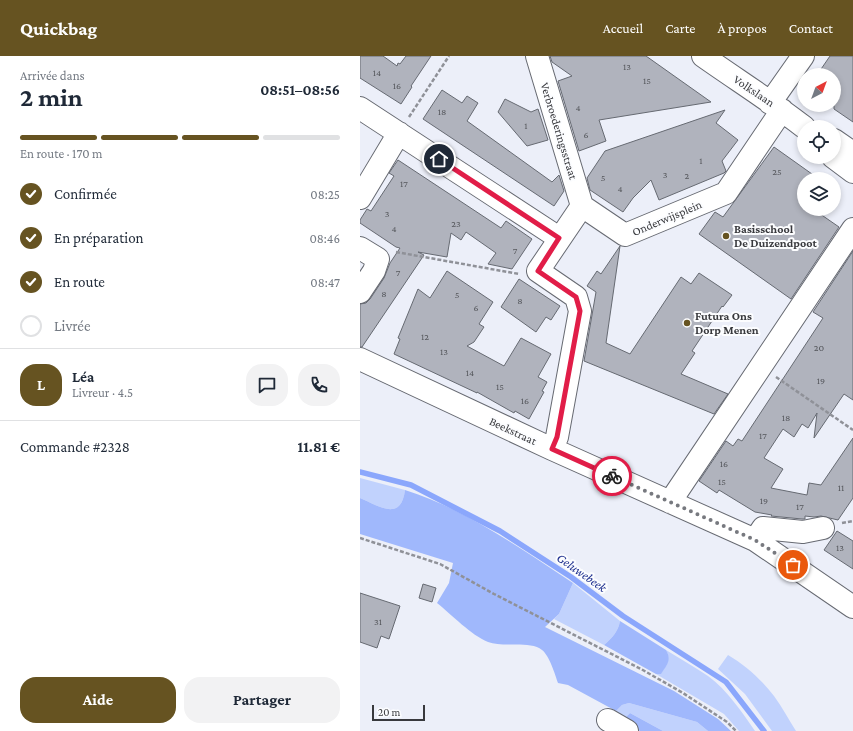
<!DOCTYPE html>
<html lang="fr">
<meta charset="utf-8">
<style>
:root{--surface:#fff;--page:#f2f2f3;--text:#1f2937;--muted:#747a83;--line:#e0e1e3;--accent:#665321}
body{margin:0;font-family:"Crimson Pro",serif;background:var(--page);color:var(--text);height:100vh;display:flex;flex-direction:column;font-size:15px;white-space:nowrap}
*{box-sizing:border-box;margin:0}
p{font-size:13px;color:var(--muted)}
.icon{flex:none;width:22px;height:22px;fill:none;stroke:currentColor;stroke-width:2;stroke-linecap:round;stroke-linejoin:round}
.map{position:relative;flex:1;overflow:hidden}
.drawer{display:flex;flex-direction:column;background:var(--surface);width:360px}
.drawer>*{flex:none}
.needle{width:26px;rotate:41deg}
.tools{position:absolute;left:437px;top:12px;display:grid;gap:8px}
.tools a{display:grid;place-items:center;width:44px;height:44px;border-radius:50%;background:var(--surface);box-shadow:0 2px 6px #0003;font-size:20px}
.scale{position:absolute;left:12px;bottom:10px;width:53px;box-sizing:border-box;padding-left:4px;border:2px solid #38393d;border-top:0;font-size:11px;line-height:14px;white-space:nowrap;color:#38393d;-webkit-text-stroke:3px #fcfdff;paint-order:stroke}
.pin{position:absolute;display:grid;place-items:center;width:34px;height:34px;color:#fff;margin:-17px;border:2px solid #fff;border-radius:50%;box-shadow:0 1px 4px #0007}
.courier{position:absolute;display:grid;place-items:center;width:40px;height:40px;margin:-20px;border:3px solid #e11d48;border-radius:50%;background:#fff;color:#222;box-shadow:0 1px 5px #0007}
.head em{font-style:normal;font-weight:700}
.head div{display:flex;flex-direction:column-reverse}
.head{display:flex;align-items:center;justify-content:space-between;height:68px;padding:0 20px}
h1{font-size:26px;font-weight:700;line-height:30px}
.bar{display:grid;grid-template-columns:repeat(4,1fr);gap:6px 4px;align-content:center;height:48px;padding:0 20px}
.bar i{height:5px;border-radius:3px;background:var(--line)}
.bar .on{background:var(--accent)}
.bar p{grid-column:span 4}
.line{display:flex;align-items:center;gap:10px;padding:0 20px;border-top:1px solid var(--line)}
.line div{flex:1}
.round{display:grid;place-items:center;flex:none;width:42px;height:42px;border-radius:16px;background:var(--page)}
ol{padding:0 20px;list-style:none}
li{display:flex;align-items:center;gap:12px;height:44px}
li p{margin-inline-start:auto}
li .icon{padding:4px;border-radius:50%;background:var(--accent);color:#fff;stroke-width:4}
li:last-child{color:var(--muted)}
li i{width:22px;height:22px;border:2px solid var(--line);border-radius:50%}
.action{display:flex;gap:8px;margin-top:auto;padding:8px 20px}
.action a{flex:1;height:46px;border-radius:16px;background:var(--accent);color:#fff;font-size:16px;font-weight:700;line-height:46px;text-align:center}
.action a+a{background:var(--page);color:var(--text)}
header{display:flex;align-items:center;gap:24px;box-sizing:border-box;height:56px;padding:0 20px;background:var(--accent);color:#fff}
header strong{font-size:19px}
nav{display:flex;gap:22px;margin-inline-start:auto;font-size:14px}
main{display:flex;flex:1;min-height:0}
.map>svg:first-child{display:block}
</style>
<header>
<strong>Quickbag</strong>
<nav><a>Accueil</a><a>Carte</a><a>À propos</a><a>Contact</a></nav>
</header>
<main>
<section class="drawer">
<div class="head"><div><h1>2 min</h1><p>Arrivée dans</p></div><em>08:51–08:56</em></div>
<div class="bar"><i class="on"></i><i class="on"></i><i class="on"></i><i></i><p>En route · 170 m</p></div>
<ol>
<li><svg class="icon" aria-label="check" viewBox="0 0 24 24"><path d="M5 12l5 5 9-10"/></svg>Confirmée<p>08:25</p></li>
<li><svg class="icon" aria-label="check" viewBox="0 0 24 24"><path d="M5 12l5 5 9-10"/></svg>En préparation<p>08:46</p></li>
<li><svg class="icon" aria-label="check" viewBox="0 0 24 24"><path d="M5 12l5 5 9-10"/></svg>En route<p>08:47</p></li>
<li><i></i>Livrée</li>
</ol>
<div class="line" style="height:72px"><b class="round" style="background:var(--accent);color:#fff">L</b><div><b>Léa</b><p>Livreur · 4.5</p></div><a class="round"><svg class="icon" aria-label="chat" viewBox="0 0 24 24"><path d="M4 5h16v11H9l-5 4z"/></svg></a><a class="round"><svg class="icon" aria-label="phone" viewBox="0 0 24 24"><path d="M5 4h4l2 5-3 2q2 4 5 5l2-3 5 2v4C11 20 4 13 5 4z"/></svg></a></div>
<div class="line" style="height:52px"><div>Commande #2328</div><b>11.81 €</b></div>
<div class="action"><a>Aide</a><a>Partager</a></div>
</section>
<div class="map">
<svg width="493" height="675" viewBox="0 0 493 675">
<rect width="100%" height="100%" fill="#eceff9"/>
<!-- green -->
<path fill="#c1d2fd" d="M 0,422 L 45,434 C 41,466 19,450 0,442 Z
M 213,527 L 260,565 C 258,576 252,582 244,589 L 194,563 L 199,558 Z
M 306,594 C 320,603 335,611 348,620 C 368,635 381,655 395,675 L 379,675 L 364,658 L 296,618 L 301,617 C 307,609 311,604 306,594 Z
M 368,599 C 385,609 402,624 414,640 C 422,651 429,664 436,675 L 412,675 L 385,638 L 358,613 Z
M 269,647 L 337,666 L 348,675 L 303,675 L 270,657 L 262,665 L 252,659 L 262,649 Z"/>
<!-- forest -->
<path fill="#a0b8fc" d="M 45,434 C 104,452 161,493 213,527 L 199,558 L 185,571 L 314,635 L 358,663 L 371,675 L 348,675 L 337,666 L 269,647 L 262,649 L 256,655 L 208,629 L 198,627 C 195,618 189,599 182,594 C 170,584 143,592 128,586 C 111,579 92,559 77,547 L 89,527 L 93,507 L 0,478 L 0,442 C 19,450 41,466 45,434 Z
M 260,565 L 306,594 C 312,604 307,609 301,618 L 296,618 L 244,589 C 252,582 258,576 260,565 Z
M 270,657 L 303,675 L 280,675 L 262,665 Z"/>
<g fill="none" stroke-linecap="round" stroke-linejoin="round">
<!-- stream -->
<path stroke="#8ba7fc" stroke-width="5.5" d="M 0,416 L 51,429 L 140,475 L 211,521 L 263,560 L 366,626 L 404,675"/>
</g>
<!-- building -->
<path fill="#b0b3bd" stroke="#666a72" d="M 0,0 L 23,0 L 37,10 L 38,7 L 40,8 L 46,0 L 71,0 L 51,30 L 52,31 L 41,48 L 0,22 Z
M 190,0 L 286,0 L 351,46 L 239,64 L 246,85 L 219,95 L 198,25 L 212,20 L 192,6 Z
M 470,0 L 493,0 L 493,66 L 474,53 L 474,19 L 457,19 Z
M 82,34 L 102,47 L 107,40 L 118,47 L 107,65 L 192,126 L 199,119 L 204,135 L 194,150 L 63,63 Z
M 145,43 L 171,56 L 178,53 L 188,84 L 167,90 L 138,56 Z
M 365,54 L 356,67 L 378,84 L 362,105 L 366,115 L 364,117 L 299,144 L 291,124 L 273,142 L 263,156 L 230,134 L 227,122 L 245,95 Z
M 414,91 L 459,123 L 444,123 L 444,153 L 453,153 L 479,171 L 431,243 L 339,178 L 355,156 L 363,161 Z
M 38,104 L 141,172 L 146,165 L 172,183 L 152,213 L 128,208 L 136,197 L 106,176 L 101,184 L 91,177 L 87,201 L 58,196 L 64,199 L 2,291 L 0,291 L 0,248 L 6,247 L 10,243 L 24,222 L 30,207 L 40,192 L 36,191 L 0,167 L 0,164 L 7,153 L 11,155 L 34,120 L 29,117 Z
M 260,190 L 246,287 L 270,298 L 321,221 L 331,228 L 339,217 L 372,239 L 363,251 L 362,250 L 332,295 L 335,297 L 321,318 L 368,338 L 354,358 L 224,305 L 236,236 L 227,230 L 237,215 L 241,218 Z
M 493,195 L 493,344 L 484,338 L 454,382 L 457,357 L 448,372 L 442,368 L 434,381 L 423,373 L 404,402 L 423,413 L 411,432 L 447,439 L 449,427 L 461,429 L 493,382 L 493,442 L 478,464 L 461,460 L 454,461 L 445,460 L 445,463 L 442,463 L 411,460 L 412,459 L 395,456 L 359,434 L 357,437 L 339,425 L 366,385 L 373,390 L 378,383 L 382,385 L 463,262 L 453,256 Z
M 87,215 L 133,246 L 119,268 L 124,271 L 114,286 L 107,290 L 144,310 L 161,282 L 191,298 L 178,321 L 187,326 L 182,335 L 184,336 L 169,363 L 155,355 L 154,357 L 117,336 L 117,337 L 34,298 L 40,283 L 38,282 L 58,233 L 70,242 Z
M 159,223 L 200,250 L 191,264 L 186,261 L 176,276 L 141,251 Z
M 477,475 L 493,485 L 493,513 L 464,494 Z
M 63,528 L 76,532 L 72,546 L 59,542 Z
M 0,537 L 40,550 L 29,583 L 21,580 L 17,592 L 0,586 Z"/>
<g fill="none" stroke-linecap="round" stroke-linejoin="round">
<!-- minor casing -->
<g stroke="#676a72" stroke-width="24">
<path id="minor" d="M 177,0 L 222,150
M 343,0 C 377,24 412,46 444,71
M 410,47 L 443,0
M 0,52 L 199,182
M 474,84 L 493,97
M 473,101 L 493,116
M 0,142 L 39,77
M 0,192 L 18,203 L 14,215 L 0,236
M 0,303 L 192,393 L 395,484 L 493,551
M 192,393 L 197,381 L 220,255 L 216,241 L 178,215 L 222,150 L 265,179 L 366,137 L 422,54
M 310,446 L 493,173
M 395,484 L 403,472 L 443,476 L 463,472
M 248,664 L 267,675"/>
</g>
<!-- path -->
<path stroke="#8f9198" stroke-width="2.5" stroke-dasharray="4 2" stroke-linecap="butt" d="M 49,61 L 89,0
M 36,196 L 159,218
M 416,321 L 493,374
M 482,467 L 493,465
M 0,482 L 80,508 L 134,538 L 281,613 L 323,637 L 367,666 L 376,675"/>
<!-- minor -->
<use href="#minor" stroke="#fff" stroke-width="22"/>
</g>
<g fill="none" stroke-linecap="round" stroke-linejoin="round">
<!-- done -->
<path stroke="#77797f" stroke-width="4" stroke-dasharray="0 7.2" d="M 252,420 L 395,484 L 433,509"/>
<!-- route -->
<path stroke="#e11d48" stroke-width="5" d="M 79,103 L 199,182 L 178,215 L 216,241 L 220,255 L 197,381 L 192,393 L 252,420"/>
</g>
<!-- markers -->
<g fill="#665321" stroke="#fcfdff" stroke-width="1.5">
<circle cx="366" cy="180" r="4"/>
<circle cx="327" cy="267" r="4"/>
</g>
<g text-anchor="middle" stroke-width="4" stroke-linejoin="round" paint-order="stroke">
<!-- number labels -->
<g font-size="10" fill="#56585d">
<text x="267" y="14">13</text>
<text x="17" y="20">14</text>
<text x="287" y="28">15</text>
<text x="37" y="33">16</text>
<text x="218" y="55">4</text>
<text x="82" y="59">18</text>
<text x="166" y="73">1</text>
<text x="226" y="82">6</text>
<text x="341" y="108">1</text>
<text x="417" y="119">25</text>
<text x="305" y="122">3</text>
<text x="327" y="123">2</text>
<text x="243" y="125">5</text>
<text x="44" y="131">17</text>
<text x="260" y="136">4</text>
<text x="27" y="161">3</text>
<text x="96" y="171">23</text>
<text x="34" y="176">4</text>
<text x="155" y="198">7</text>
<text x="38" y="220">7</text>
<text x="24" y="241">8</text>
<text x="97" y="242">5</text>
<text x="160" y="248">8</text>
<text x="116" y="255">6</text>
<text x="65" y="284">12</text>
<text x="459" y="295">20</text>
<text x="84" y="299">13</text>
<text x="110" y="320">14</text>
<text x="461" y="328">19</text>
<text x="140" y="334">15</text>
<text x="165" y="348">16</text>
<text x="426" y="365">18</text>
<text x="403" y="383">17</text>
<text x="364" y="411">16</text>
<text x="362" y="429">15</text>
<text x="481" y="435">11</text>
<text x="404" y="448">19</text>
<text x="440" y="454">17</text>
<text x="480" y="495">13</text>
<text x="18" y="569">31</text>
</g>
<!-- street labels -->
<g font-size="12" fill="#38393d" stroke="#fcfdff">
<text transform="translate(394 35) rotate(34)" y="4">Volkslaan</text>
<text transform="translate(199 75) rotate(73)" y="4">Verbroederingsstraat</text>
<text transform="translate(307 162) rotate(-23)" y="4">Onderwijsplein</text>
<text transform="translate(153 375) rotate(25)" y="4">Beekstraat</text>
</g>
<!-- poi labels -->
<g font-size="12" font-weight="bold" fill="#38393d" stroke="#fcfdff" text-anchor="start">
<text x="374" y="177">Basisschool<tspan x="374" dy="14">De Duizendpoot</tspan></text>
<text x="335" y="264">Futura Ons<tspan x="335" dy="14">Dorp Menen</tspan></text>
</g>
<!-- water labels -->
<g font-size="13" font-style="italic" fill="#1f308f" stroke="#fcfdff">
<text transform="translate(222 516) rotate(35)" y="5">Geluwebeek</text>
</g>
</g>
</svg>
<div class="tools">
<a><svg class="needle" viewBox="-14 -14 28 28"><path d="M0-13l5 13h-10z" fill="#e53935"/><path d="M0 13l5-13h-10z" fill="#747a83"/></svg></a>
<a><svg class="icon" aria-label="locate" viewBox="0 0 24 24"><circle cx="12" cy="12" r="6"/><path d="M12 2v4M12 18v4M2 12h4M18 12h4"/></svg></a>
<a><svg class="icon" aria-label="layers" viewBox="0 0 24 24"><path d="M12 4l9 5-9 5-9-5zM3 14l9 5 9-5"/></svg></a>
</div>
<div class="scale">20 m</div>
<div class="pin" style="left:433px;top:509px;background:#ea580c"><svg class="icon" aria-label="bag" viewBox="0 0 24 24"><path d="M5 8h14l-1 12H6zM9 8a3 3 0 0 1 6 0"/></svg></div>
<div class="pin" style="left:79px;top:103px;background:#1f2937"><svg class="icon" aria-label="home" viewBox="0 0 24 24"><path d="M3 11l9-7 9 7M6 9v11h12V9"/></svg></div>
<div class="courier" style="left:252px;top:420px"><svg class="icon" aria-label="bike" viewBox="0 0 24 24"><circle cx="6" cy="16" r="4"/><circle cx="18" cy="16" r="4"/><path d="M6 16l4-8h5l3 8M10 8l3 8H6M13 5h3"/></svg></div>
</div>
</main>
